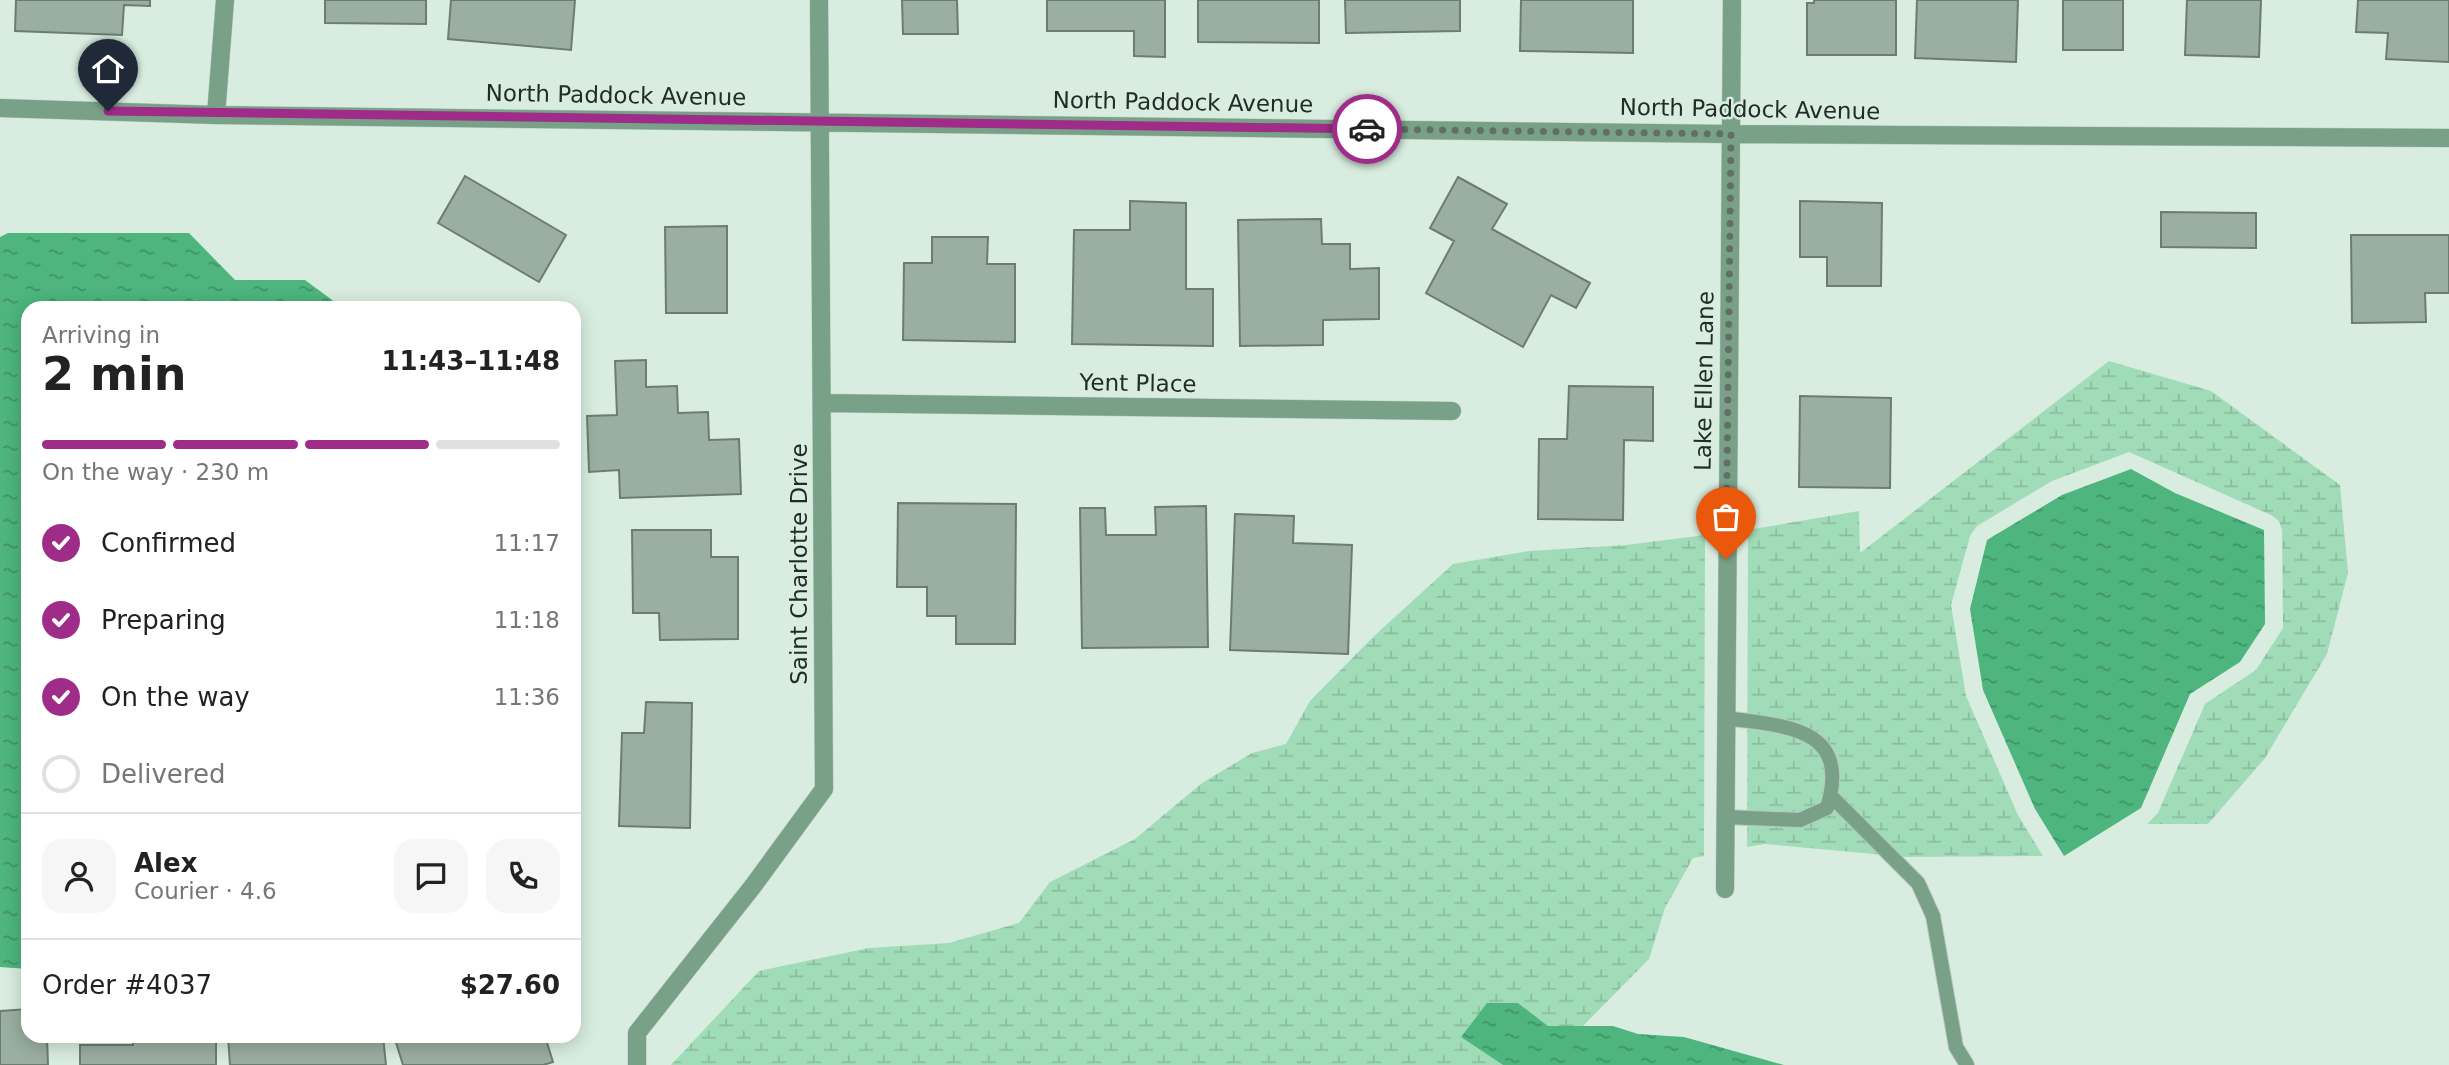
<!DOCTYPE html>
<meta charset="utf-8">
<style>
:root{--surface:#fff;--page:#f6f6f6;--text:#222;--muted:#767676;--line:#e0e0e0;--accent:#9f2c88}
body{margin:0;font-family:"DejaVu Sans",sans-serif;background:var(--page);color:var(--text);height:100vh;display:flex;flex-direction:column;font-size:26px;white-space:nowrap}
*{box-sizing:border-box;margin:0}
p{font-size:23px;color:var(--muted)}
.icon{flex:none;width:38px;height:38px;fill:none;stroke:currentColor;stroke-width:2;stroke-linecap:round;stroke-linejoin:round}
.map{position:relative;flex:1;overflow:hidden}
.panel{position:absolute;left:21px;top:301px;width:560px;height:742px;display:flex;flex-direction:column;background:var(--surface);border-radius:21px;box-shadow:0 4px 18px #0003}
.panel>*{flex:none}
.pin{position:absolute;display:grid;place-items:center;width:60px;height:60px;color:#fff;margin:-72px -30px;border-radius:50% 50% 50% 0;rotate:-45deg;box-shadow:0 0 7px #0007}
.pin .icon{rotate:45deg}
.courier{position:absolute;display:grid;place-items:center;width:70px;height:70px;margin:-35px;border:5px solid #9f2c88;border-radius:50%;background:#fff;color:#222;box-shadow:0 2px 9px #0007}
.summary em{font-style:normal;font-weight:700}
.summary div{display:flex;flex-direction:column-reverse}
.summary{display:flex;align-items:center;justify-content:space-between;height:119px;padding:0 21px}
h1{font-size:46px;font-weight:700;line-height:52px}
.bar{display:grid;grid-template-columns:repeat(4,1fr);gap:10px 7px;align-content:center;height:84px;padding:0 21px}
.bar i{height:9px;border-radius:5px;background:var(--line)}
.bar .selected{background:var(--accent)}
.bar p{grid-column:span 4}
.line{display:flex;align-items:center;gap:18px;padding:0 21px;border-top:2px solid var(--line)}
.line div{flex:1}
.round{display:grid;place-items:center;flex:none;width:74px;height:74px;border-radius:21px;background:var(--page)}
ol{padding:0 21px;list-style:none}
li{display:flex;align-items:center;gap:21px;height:77px}
li p{margin-inline-start:auto}
li .icon{padding:7px;border-radius:50%;background:var(--accent);color:#fff;stroke-width:4}
li:last-child{color:var(--muted)}
li i{width:38px;height:38px;border:4px solid var(--line);border-radius:50%}
.map>svg:first-child{display:block}
</style>
<div class="map">
<svg width="2449" height="1065" viewBox="0 0 2449 1065">
<defs>
<pattern id="wetland-marsh" width="20" height="14" patternUnits="userSpaceOnUse" patternTransform="scale(1.75)"><rect width="20" height="14" fill="#a1dcb8"/><path d="M1 5h8M5 5V1M11 12h8M15 12V8" fill="none" stroke="#8abd9e"/></pattern>
<pattern id="water-ripples" width="26" height="14" patternUnits="userSpaceOnUse" patternTransform="scale(1.75)"><rect width="26" height="14" fill="#4db57d"/><path d="M2 4q2-2 4 0t4 0M15 11q2-2 4 0t4 0" fill="none" stroke="#409366"/></pattern>
</defs>
<rect width="100%" height="100%" fill="#d8eddf"/>
<!-- wetland -->
<path fill="url(#wetland-marsh)" d="M 2109,361 L 2211,391 L 2340,485 L 2348,573 L 2327,654 L 2265,758 L 2208,824 L 2147,824 L 2158,813 L 2205,704 L 2256,670 L 2283,628 L 2282,530 L 2279,521 L 2271,515 L 2129,452 L 2052,481 L 1977,526 L 1970,536 L 1951,605 L 1966,696 L 2018,815 L 2043,856 L 1907,857 L 1765,844 L 1747,847 L 1748,530 L 1859,511 L 1860,553 Z
M 1705,535 L 1704,856 L 1693,858 L 1665,908 L 1649,959 L 1582,1027 L 1548,1026 L 1518,1003 L 1461,1037 L 1503,1065 L 671,1065 L 759,971 L 869,948 L 949,943 L 1019,923 L 1050,882 L 1135,839 L 1202,783 L 1252,753 L 1286,744 L 1310,701 L 1373,637 L 1453,564 L 1529,551 L 1626,545 Z"/>
<!-- water -->
<path fill="url(#water-ripples)" d="M 8,233 L 189,233 L 235,280 L 305,280 L 343,308 L 28,308 L 28,969 L 0,967 L 0,237 Z
M 2131,469 L 2175,493 L 2264,530 L 2265,624 L 2240,662 L 2190,694 L 2141,808 L 2064,856 L 2035,809 L 1983,690 L 1970,609 L 1987,540 L 2062,495 Z
M 1487,1003 L 1518,1003 L 1548,1026 L 1613,1026 L 1638,1034 L 1684,1037 L 1784,1065 L 1503,1065 L 1461,1037 Z"/>
<!-- building -->
<path fill="#9aaea1" stroke="#6b7d71" stroke-width="2" d="M 16,0 L 150,0 L 150,6 L 124,5 L 122,35 L 15,31 Z
M 325,0 L 426,0 L 426,24 L 325,23 Z
M 451,0 L 575,0 L 571,50 L 448,39 Z
M 902,0 L 957,0 L 958,34 L 903,34 Z
M 1047,0 L 1165,0 L 1165,57 L 1134,56 L 1134,31 L 1047,31 Z
M 1198,0 L 1319,0 L 1319,43 L 1198,42 Z
M 1345,0 L 1460,0 L 1460,31 L 1346,33 Z
M 1521,0 L 1633,0 L 1633,53 L 1520,51 Z
M 1814,0 L 1896,0 L 1896,55 L 1807,55 L 1807,3 L 1814,3 Z
M 1917,0 L 2018,0 L 2016,62 L 1915,58 Z
M 2063,0 L 2123,0 L 2123,50 L 2063,50 Z
M 2187,0 L 2261,0 L 2259,57 L 2185,55 Z
M 2358,0 L 2449,0 L 2449,62 L 2386,59 L 2388,33 L 2356,32 Z
M 465,176 L 566,235 L 539,282 L 438,223 Z
M 1458,177 L 1507,204 L 1492,229 L 1590,283 L 1576,308 L 1551,295 L 1523,347 L 1426,293 L 1454,241 L 1430,228 Z
M 1130,201 L 1186,203 L 1186,289 L 1213,289 L 1213,346 L 1072,344 L 1074,230 L 1130,230 Z
M 1800,201 L 1882,203 L 1881,286 L 1827,286 L 1827,257 L 1800,257 Z
M 2161,212 L 2256,213 L 2256,248 L 2161,247 Z
M 1321,219 L 1322,244 L 1350,244 L 1350,269 L 1379,268 L 1379,319 L 1323,320 L 1323,345 L 1240,346 L 1238,220 Z
M 727,226 L 727,313 L 666,313 L 665,227 Z
M 2351,235 L 2449,235 L 2449,293 L 2425,293 L 2426,322 L 2352,323 Z
M 932,237 L 988,237 L 987,264 L 1015,264 L 1015,342 L 903,340 L 904,263 L 932,263 Z
M 646,360 L 646,387 L 677,386 L 678,413 L 708,412 L 709,440 L 739,439 L 741,494 L 620,498 L 619,470 L 589,472 L 587,416 L 617,415 L 615,361 Z
M 1569,386 L 1653,387 L 1653,441 L 1624,440 L 1623,520 L 1538,519 L 1539,439 L 1567,439 Z
M 1800,396 L 1891,398 L 1890,488 L 1799,487 Z
M 898,503 L 1016,504 L 1015,644 L 956,644 L 956,616 L 927,616 L 927,587 L 897,587 Z
M 1206,506 L 1208,647 L 1082,648 L 1080,508 L 1105,508 L 1106,535 L 1156,535 L 1155,507 Z
M 1235,514 L 1294,516 L 1293,543 L 1352,545 L 1348,654 L 1230,650 Z
M 632,530 L 711,530 L 711,557 L 738,557 L 738,639 L 660,640 L 659,613 L 633,613 Z
M 646,702 L 692,703 L 690,828 L 619,826 L 622,733 L 644,733 Z
M 28,1009 L 28,1036 L 47,1036 L 48,1065 L 0,1065 L 0,1011 Z
M 133,1036 L 216,1036 L 216,1065 L 80,1065 L 80,1045 L 133,1045 Z
M 228,1036 L 383,1036 L 386,1065 L 230,1065 Z
M 394,1036 L 545,1036 L 553,1062 L 543,1065 L 403,1065 Z"/>
<g fill="none" stroke-linecap="round" stroke-linejoin="round">
<!-- service casing -->
<g stroke="#b7cabe" stroke-width="16">
<path id="service" d="M 1725,718 C 1784,726 1852,726 1827,808 L 1800,820 L 1725,817
M 1831,796 L 1918,883 L 1933,916 L 1956,1047 L 1967,1065"/>
</g>
<!-- minor casing -->
<g stroke="#b7cabe" stroke-width="19">
<path id="minor" d="M 0,108 L 216,115 L 1731,134 L 2449,138
M 216,115 L 225,0
M 823,403 L 1452,411
M 1725,889 L 1732,0
M 637,1065 L 637,1033 L 753,886 L 824,789 L 819,0"/>
</g>
<!-- service -->
<use href="#service" stroke="#79a188" stroke-width="14"/>
<!-- minor -->
<use href="#minor" stroke="#79a188" stroke-width="18"/>
</g>
<g fill="none" stroke-linecap="round" stroke-linejoin="round">
<!-- done -->
<path stroke="#626f67" stroke-width="7" stroke-dasharray="0 12.6" d="M 1367,129 L 1731,134 L 1726,559"/>
<!-- route -->
<path stroke="#9f2c88" stroke-width="9" d="M 108,111 L 1367,129"/>
</g>
<g text-anchor="middle" stroke-width="5" stroke-linejoin="round" paint-order="stroke">
<!-- street labels -->
<g font-size="23" fill="#232b26" stroke="#d8eddf">
<text transform="translate(616 95) rotate(1)" y="8">North Paddock Avenue</text>
<text transform="translate(1183 102) rotate(1)" y="8">North Paddock Avenue</text>
<text transform="translate(1750 109) rotate(1)" y="8">North Paddock Avenue</text>
<text transform="translate(1704 381) rotate(-89)" y="8">Lake Ellen Lane</text>
<text transform="translate(1138 383) rotate(1)" y="8">Yent Place</text>
<text transform="translate(799 564) rotate(-90)" y="8">Saint Charlotte Drive</text>
</g>
</g>
</svg>
<div class="pin" style="left:1726px;top:559px;background:#ea580c"><svg class="icon" aria-label="bag" viewBox="0 0 24 24"><path d="M5 8h14l-1 12H6zM9 8a3 3 0 0 1 6 0"/></svg></div>
<div class="pin" style="left:108px;top:111px;background:#1f2937"><svg class="icon" aria-label="home" viewBox="0 0 24 24"><path d="M3 11l9-7 9 7M6 9v11h12V9"/></svg></div>
<div class="courier" style="left:1367px;top:129px"><svg class="icon" aria-label="car" viewBox="0 0 24 24"><path d="M5 17H2v-5l4-1 3-4h7l3 4 3 1v5h-3M9 17h6M6 11h13"/><circle cx="7" cy="17" r="2"/><circle cx="17" cy="17" r="2"/></svg></div>
<section class="panel">
<div class="summary"><div><h1>2 min</h1><p>Arriving in</p></div><em>11:43–11:48</em></div>
<div class="bar"><i class="selected"></i><i class="selected"></i><i class="selected"></i><i></i><p>On the way · 230 m</p></div>
<ol>
<li><svg class="icon" aria-label="check" viewBox="0 0 24 24"><path d="M5 12l5 5 9-10"/></svg>Confirmed<p>11:17</p></li>
<li><svg class="icon" aria-label="check" viewBox="0 0 24 24"><path d="M5 12l5 5 9-10"/></svg>Preparing<p>11:18</p></li>
<li><svg class="icon" aria-label="check" viewBox="0 0 24 24"><path d="M5 12l5 5 9-10"/></svg>On the way<p>11:36</p></li>
<li><i></i>Delivered</li>
</ol>
<div class="line" style="height:126px"><a class="round"><svg class="icon" aria-label="person" viewBox="0 0 24 24"><circle cx="12" cy="8" r="4"/><path d="M4 21q1-7 8-7t8 7"/></svg></a><div><b>Alex</b><p>Courier · 4.6</p></div><a class="round"><svg class="icon" aria-label="chat" viewBox="0 0 24 24"><path d="M4 5h16v11H9l-5 4z"/></svg></a><a class="round"><svg class="icon" aria-label="phone" viewBox="0 0 24 24"><path d="M5 4h4l2 5-3 2q2 4 5 5l2-3 5 2v4C11 20 4 13 5 4z"/></svg></a></div>
<div class="line" style="height:91px"><div>Order #4037</div><b>$27.60</b></div>
</section>
</div>
